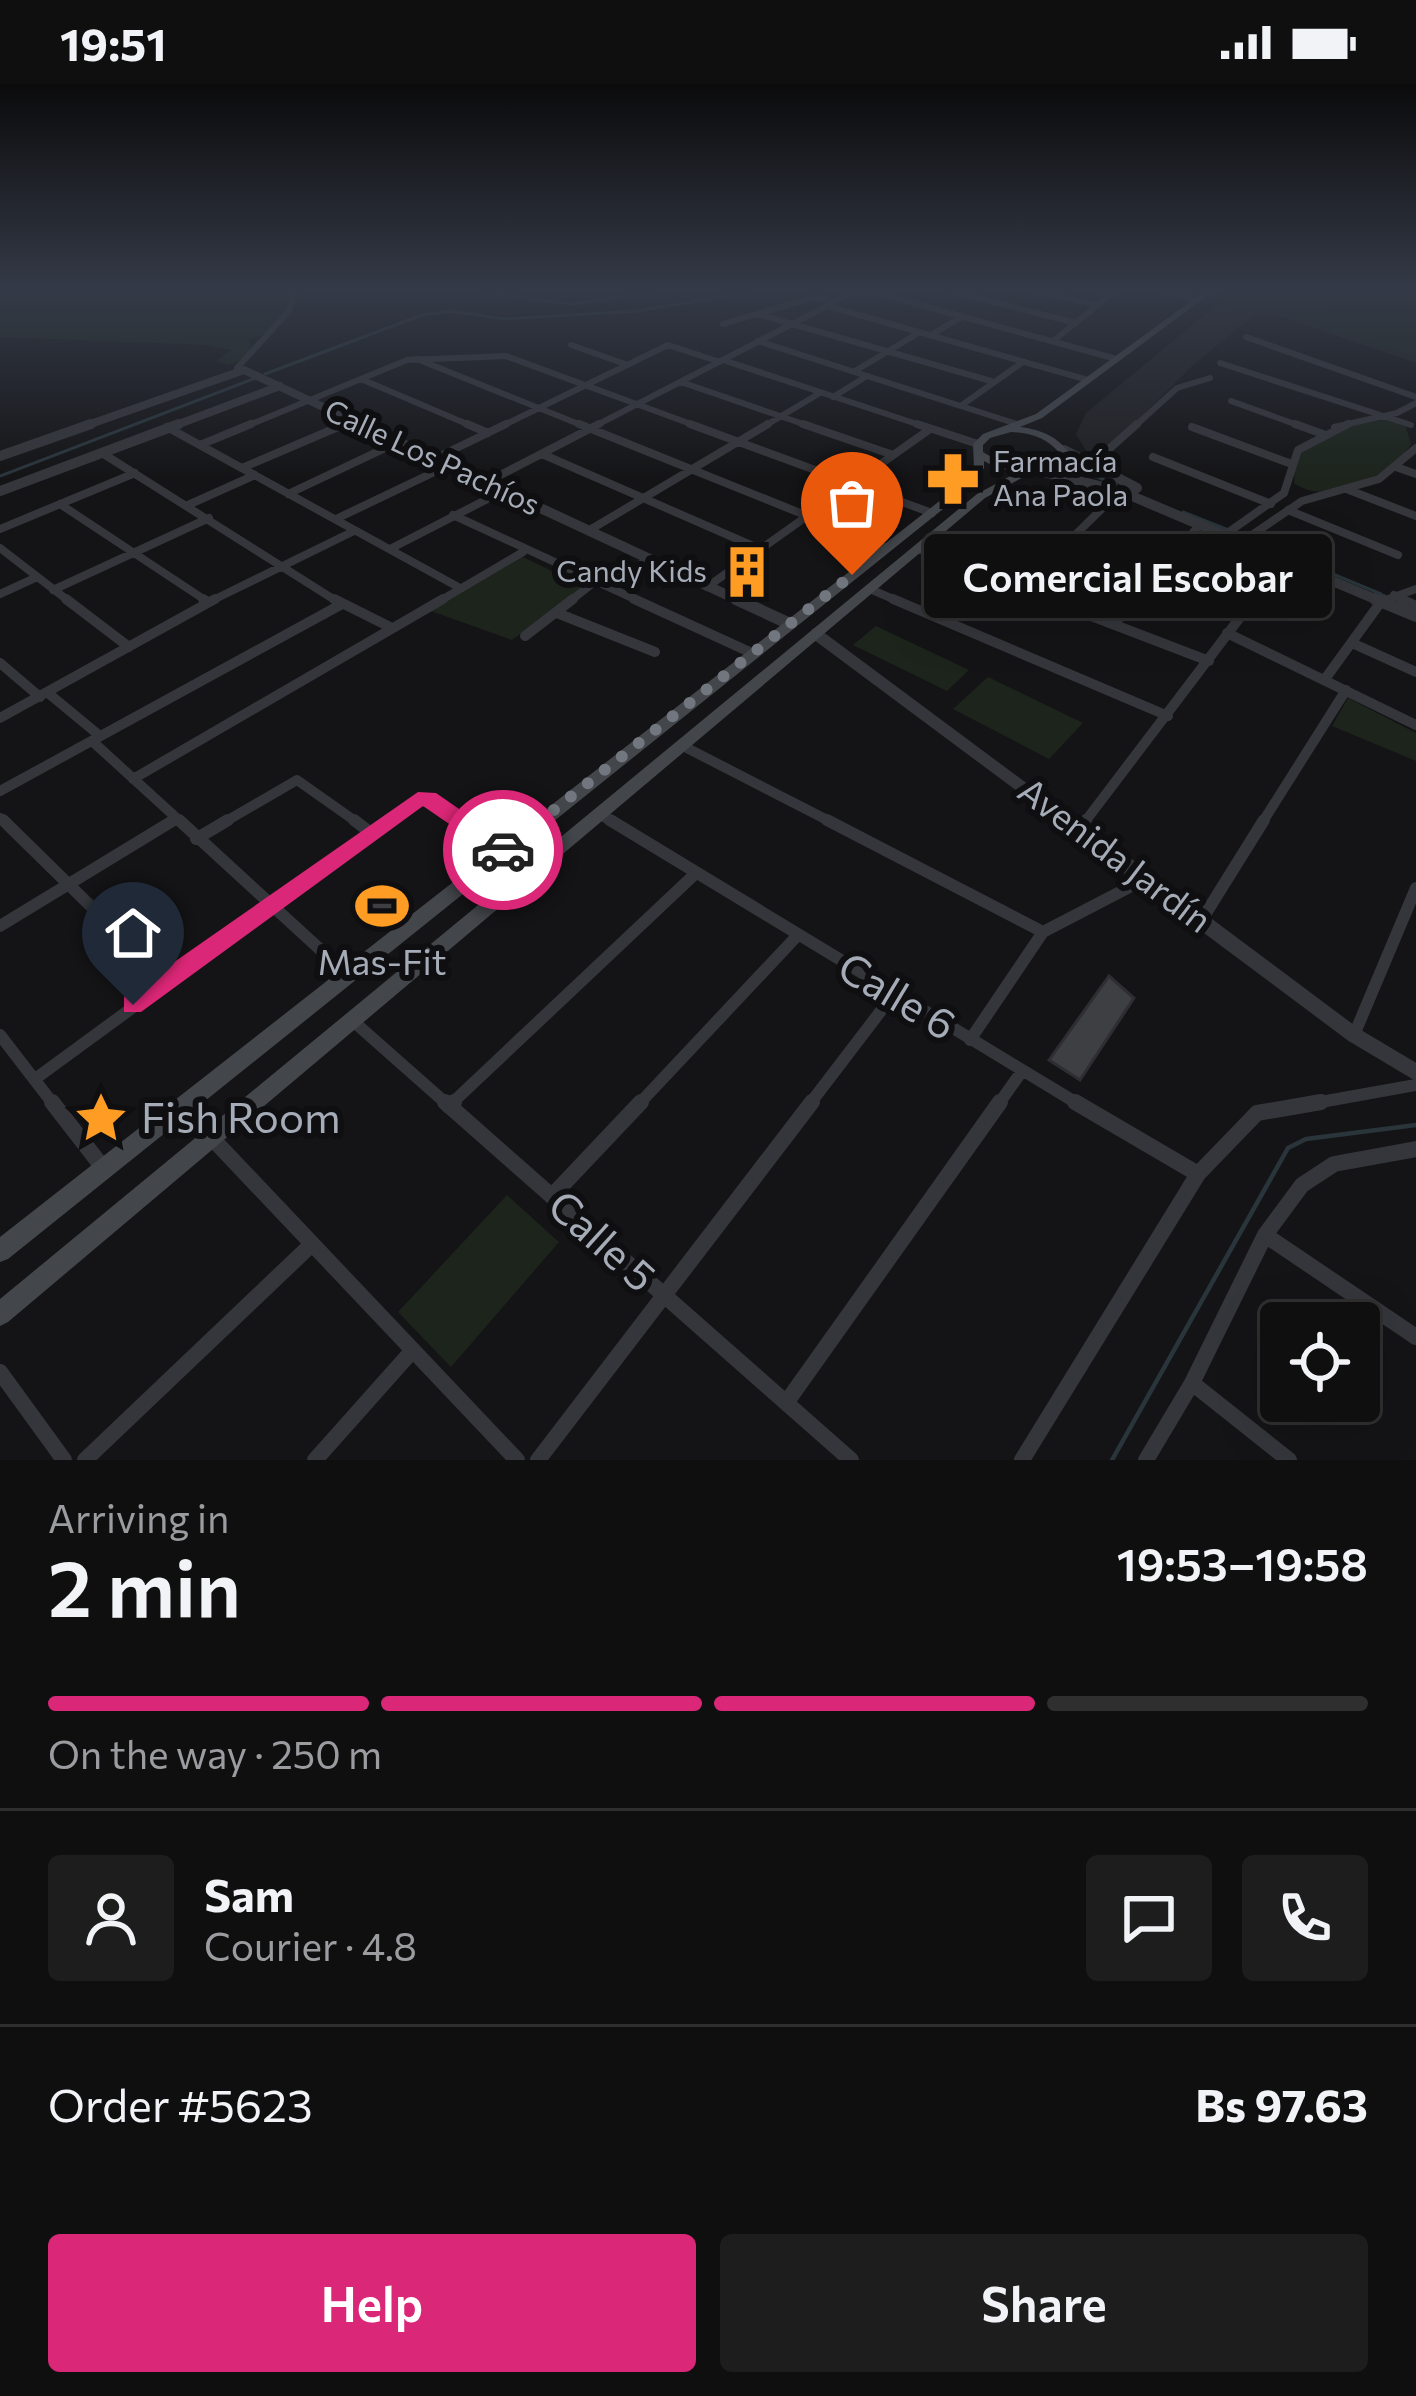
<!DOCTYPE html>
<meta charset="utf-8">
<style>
:root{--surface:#0f0f10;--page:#1d1d1e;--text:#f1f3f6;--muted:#9b9c9f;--line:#2f2f30;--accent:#db2777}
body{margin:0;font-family:Commissioner,sans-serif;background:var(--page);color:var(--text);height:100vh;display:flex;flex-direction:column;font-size:45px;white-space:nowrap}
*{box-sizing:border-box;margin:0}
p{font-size:39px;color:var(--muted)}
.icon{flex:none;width:66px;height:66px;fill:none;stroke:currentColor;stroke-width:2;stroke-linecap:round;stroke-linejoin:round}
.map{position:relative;height:1376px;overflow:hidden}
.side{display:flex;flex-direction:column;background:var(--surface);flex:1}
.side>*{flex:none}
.fabs{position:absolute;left:1260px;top:1218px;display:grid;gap:24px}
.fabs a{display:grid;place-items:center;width:120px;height:120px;border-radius:12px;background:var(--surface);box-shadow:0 12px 48px #0002,0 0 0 3px var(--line);font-size:60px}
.pin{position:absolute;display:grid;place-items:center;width:102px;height:102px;color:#fff;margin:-123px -51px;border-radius:50% 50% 50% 0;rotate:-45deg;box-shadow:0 0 12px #0007}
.pin .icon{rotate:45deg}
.courier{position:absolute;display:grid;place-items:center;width:120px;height:120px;margin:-60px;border:9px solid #db2777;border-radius:50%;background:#fff;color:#222;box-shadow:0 3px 15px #0007}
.bubble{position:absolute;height:84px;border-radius:12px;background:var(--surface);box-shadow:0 12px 48px #0002,0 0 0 3px var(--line);font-size:39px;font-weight:600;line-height:84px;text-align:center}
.head em{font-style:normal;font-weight:600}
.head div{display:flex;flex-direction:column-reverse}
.head{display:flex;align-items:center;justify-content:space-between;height:204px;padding:0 48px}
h1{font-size:78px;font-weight:600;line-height:90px}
.bar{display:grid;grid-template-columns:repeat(4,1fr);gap:18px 12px;align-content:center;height:144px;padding:0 48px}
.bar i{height:15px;border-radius:9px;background:var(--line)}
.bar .selected{background:var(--accent)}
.bar p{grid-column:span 4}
.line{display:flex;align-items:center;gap:30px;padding:0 48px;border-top:3px solid var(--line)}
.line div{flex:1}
.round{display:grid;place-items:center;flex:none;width:126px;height:126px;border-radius:12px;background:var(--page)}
.cta{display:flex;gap:24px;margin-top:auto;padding:24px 48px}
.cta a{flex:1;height:138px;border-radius:12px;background:var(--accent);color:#fff;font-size:48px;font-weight:600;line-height:138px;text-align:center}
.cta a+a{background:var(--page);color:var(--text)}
.status{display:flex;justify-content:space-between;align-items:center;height:84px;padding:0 60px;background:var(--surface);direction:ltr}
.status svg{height:33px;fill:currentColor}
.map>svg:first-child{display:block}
</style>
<div class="status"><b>19:51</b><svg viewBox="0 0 49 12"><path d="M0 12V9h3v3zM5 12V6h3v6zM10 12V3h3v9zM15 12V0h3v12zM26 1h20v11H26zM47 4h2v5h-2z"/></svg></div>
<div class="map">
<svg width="1416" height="1376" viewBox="0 0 1416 1376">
<rect width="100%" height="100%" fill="#141416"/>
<!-- built -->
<path fill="#202023" d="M 1237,204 L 1335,204 L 1416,213 L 1416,279 L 1277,231 L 1254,231 L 1192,282 L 1094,380 L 1076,350 L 1086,329 Z"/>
<!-- green -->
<path fill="#1c241c" d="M 0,204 L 293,204 C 291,230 276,249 249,255 L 253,271 L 229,281 L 216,277 L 231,266 L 205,261 L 0,253 Z
M 1237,204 L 1402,206 L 1416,209 L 1416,215 L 1215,222 Z
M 1416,218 L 1410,223 L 1416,226 L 1416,276 L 1277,227 Z
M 1390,336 L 1406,343 L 1411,360 C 1391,392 1328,424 1294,399 C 1295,393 1293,386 1295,380 C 1302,351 1365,335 1390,336 Z
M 523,473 L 585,503 L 512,556 L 428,526 Z
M 876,542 L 969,586 L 947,607 L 853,561 Z
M 988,593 L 1083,639 L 1049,675 L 953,625 Z
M 1348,614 L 1416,649 L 1416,677 L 1332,642 Z
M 507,1111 L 559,1158 L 451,1283 L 398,1228 Z"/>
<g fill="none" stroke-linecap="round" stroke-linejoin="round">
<!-- stream-far1 -->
<path stroke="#29353b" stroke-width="3" d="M 448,204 L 572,220 L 686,204
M 265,290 L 422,231 L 452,227 L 503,235 L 637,227 L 774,204
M 1079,385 L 1116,401
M 0,392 L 256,294
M 1183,428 L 1226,445
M 1251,456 L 1381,510"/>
<!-- stream -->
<path stroke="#29353b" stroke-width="4.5" d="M 1112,1376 L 1288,1064 L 1306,1055 L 1416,1041"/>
</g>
<!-- building -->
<path fill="#3e3f43" stroke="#2e2e32" stroke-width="3" d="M 374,804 L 405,829 L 391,840 L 360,814 Z
M 1109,892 L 1134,914 L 1080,996 L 1049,976 Z"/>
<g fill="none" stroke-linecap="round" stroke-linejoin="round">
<!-- minor-far4 -->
<path stroke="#35363b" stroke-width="6" d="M 939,204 L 1076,239
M 1024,204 L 1096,221
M 1091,204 L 1109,211
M 1154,204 L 1199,216
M 1190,204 L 1207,209
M 827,222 L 1088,296
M 757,230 L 991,297
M 723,240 L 815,213 L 832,218
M 931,251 L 961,233
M 1246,253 L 1416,313
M 758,257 L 1017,340
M 1053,257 L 1119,204
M 571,261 L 628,281
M 417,275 L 586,343
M 723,276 L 926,343
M 1220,279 L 1411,341
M 237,284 L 289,227 L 297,204
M 855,287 L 920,248
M 361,295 L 474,343
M 681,298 L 812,343
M 833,313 L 867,292
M 1231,317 L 1303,343
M 962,321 L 1023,278
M 244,343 L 407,276 L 506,272 L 699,343
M 338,343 L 352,337
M 500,343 L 668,261 L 720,278
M 593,343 L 852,209 L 877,209 L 1113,274
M 763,343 L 820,309
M 1134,343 L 1177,304 L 1210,294
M 1334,343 L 1397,329 L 1416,319"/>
<!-- minor-far3 -->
<path stroke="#35363b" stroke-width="8" d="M 467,340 L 488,349
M 579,340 L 887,464
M 690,340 L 932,429
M 803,340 L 893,371
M 917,340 L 978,360
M 1295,340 L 1323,350
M 167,343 L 460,504
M 1192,343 L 1289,379
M 200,361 L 251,340
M 102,369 L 338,518
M 542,370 L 760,465
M 1153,373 L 1271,420
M 436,374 L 506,340
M 1090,382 L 1137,340
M 1396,383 L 1416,390
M 242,384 L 345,340
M 487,398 L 599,340
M 1349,406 L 1416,432
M 288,410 L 398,358
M 60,420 L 208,518
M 188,421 L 255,391
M 1288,426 L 1398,471
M 453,431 L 641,518
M 336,435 L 449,381
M 0,445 L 135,389
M 588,447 L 768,340
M 1226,450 L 1284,409 L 1298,366 L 1348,340
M 1243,457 L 1302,417 L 1379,395 L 1416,364
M 0,464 L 70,518
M 390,465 L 503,407
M 918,465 L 1055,518
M 604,501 L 648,476
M 707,503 L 930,345
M 1021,504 L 1120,407
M 870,505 L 900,518
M 53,506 L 209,434
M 0,510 L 37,493
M 1394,511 L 1407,518
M 209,518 L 354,447
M 438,518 L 523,468
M 569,518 L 593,499
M 1133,518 L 1201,439
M 1252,518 L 1285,474
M 1380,518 L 1416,505"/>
<!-- minor-far2 -->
<path stroke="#35363b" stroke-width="10" d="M 66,515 L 129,563
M 203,515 L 208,518
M 334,515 L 390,543
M 634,515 L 754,570
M 893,515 L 1168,632
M 1047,515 L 1209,577
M 1401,515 L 1416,522
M 557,529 L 655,568
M 1114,540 L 1136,515
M 1227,549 L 1416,641
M 525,552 L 573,515
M 1352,559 L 1416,588
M 0,579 L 40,613
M 1325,595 L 1383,515
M 48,609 L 100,652
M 0,634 L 215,515
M 92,657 L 182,739
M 683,662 L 833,739
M 133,695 L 443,515
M 0,707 L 342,520
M 599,730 L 614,739
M 0,734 L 6,739
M 169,739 L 176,735
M 223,739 L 297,696 L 358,739
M 385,739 C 425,710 423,711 465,739
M 1084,739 L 1254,515
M 1262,739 L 1346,606"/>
<!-- minor-far1 -->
<path stroke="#35363b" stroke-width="12" d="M 3,736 L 166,896
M 179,736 L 348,891
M 354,736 L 371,749
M 460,736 L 505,767
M 610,736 L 1080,1021
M 827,736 L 1043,848
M 1080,745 L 1086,736
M 196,755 L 228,736
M 1201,837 L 1264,736
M 0,842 L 174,736
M 353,937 L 448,1021
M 0,951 L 54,1021
M 1354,951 L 1416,804
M 970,956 L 1043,848 L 1145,795
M 35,995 L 389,736
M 450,1021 L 695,790
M 638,1021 L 797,852
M 809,1021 L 893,911
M 998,1021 L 1022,987
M 1304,1021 L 1416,1001"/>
<!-- minor -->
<path stroke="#35363b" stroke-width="16" d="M 52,1018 L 104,1085
M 445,1018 L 851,1376
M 1075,1018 L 1198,1090
M 449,1022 L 454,1018
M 210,1052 L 517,1376
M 552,1112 L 641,1018
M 1265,1151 L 1416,1253
M 0,1288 L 64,1376
M 1192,1299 L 1289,1376
M 786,1319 L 1000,1018
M 85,1376 L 312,1160
M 315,1376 L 413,1266
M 538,1376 L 812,1018
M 1022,1376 L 1198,1090 L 1257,1029 L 1321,1018
M 1146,1376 L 1192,1299 L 1265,1151 L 1302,1101 L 1334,1080 L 1416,1065"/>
<!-- tertiary-far3 -->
<path stroke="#35363b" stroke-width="8" d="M 82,343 L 244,286 L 366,343
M 171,343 L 280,302"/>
<!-- tertiary-far2 -->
<path stroke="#35363b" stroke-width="10" d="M 360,340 L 742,518
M 1064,366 L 1137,404
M 0,372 L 91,340
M 1039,387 L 1120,407 L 1382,518
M 0,407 L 179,340"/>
<!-- tertiary-far1 -->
<path stroke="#35363b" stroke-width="12" d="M 736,515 L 790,540
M 1375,515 L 1416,532
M 816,550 L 1070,739"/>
<!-- tertiary -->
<path stroke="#35363b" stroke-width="16" d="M 1066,736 L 1354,951 L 1416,988"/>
<!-- secondary -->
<path fill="#43464b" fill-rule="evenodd" d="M 1209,204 L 1218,204 L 1042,334 L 1020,343 C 1043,346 1058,353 1071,371 L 1063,384 L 1029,390 L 985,414 L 8,1238 L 0,1242 L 0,1215 L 977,410 L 1016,389 L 995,383 L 984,377 L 984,384 L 968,405 L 8,1175 L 0,1178 L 0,1153 L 960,401 L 974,384 L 973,360 L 983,350 L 1036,330 ZM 1011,348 C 1031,349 1048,354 1061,371 L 1055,380 C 1028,387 1007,383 983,368 L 983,361 L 990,354 Z"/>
</g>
<!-- sky -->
<linearGradient id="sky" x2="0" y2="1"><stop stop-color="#0b0b0c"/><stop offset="0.52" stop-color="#343a47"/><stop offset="1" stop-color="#343a47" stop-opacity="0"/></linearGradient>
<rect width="1416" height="396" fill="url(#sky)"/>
<!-- route -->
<path fill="#db2777" d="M 418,708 L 436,709 L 511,761 L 511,772 L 496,772 L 423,722 L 141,928 L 124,928 L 124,913 Z"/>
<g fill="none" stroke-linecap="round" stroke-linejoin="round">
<!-- done -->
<path stroke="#72777f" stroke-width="12" stroke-dasharray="0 21.6" d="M 503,766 L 852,491"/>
</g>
<!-- icons -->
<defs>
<g id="pharmacy-bare" transform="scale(4.14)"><path d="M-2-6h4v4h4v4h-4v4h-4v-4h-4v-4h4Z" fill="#fe9c24" stroke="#0f0f11" stroke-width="2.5" paint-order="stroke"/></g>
<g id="building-bare" transform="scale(4.14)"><path d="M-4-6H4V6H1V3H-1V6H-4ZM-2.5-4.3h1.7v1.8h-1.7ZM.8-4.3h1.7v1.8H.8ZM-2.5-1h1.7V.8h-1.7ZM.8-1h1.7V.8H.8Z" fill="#fe9c24" stroke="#0f0f11" stroke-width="2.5" paint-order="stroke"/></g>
<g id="stadium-bare" transform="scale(4.14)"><path d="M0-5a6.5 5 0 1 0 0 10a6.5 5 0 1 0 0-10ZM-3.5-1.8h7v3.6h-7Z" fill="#fe9c24" stroke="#0f0f11" stroke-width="2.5" paint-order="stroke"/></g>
<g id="sight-bare" transform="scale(4.14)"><path d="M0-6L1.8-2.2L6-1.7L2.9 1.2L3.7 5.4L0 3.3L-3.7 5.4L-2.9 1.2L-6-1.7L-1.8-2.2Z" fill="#fe9c24" stroke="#0f0f11" stroke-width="2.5" paint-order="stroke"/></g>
</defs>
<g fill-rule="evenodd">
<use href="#pharmacy-bare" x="953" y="395"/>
<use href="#building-bare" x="747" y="488"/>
<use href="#stadium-bare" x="382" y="822"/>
<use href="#sight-bare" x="101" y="1034"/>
</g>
<g text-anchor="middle" stroke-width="12" stroke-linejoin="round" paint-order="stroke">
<!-- far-street labels -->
<g font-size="30" fill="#a5acb7" stroke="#0f0f11">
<text transform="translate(432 374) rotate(25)" y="10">Calle Los Pachíos</text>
</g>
<!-- far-poi labels -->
<g font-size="30" fill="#a5acb7" stroke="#0f0f11" text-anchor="start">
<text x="993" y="388">Farmacía<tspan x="993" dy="34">Ana Paola</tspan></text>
<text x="707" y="498" text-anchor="end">Candy Kids</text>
</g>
<!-- street labels -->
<g font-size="36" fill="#a5acb7" stroke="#0f0f11">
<text transform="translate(1115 771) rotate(37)" y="13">Avenida Jardín</text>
</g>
<!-- poi labels -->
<g font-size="36" fill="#a5acb7" stroke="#0f0f11">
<text x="382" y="891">Mas-Fit</text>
</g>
<!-- near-street labels -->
<g font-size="42" fill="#a5acb7" stroke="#0f0f11">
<text transform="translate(897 912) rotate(31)" y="15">Calle 6</text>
<text transform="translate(602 1157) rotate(42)" y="15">Calle 5</text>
</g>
<!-- near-poi labels -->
<g font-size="42" fill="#a5acb7" stroke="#0f0f11" text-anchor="start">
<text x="141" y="1049">Fish Room</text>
</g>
</g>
</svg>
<div class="fabs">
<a><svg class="icon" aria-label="locate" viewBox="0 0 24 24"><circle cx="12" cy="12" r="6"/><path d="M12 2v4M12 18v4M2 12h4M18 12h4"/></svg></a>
</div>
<div class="pin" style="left:852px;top:491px;background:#ea580c"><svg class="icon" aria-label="bag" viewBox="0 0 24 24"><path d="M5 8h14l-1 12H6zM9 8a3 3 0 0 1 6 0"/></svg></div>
<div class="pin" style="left:133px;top:921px;background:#1f2937"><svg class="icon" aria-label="home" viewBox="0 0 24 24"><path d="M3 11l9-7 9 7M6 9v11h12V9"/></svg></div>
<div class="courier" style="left:503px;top:766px"><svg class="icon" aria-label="car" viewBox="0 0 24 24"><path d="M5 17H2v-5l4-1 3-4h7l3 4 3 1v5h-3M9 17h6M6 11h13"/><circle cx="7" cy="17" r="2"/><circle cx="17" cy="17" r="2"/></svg></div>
<div class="bubble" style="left:924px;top:450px;width:408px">Comercial Escobar</div>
</div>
<section class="side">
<div class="head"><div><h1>2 min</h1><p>Arriving in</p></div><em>19:53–19:58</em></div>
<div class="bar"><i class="selected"></i><i class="selected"></i><i class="selected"></i><i></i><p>On the way · 250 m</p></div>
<div class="line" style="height:216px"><a class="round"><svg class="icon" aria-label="person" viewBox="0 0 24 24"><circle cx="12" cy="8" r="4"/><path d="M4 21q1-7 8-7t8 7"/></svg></a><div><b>Sam</b><p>Courier · 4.8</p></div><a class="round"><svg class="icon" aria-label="chat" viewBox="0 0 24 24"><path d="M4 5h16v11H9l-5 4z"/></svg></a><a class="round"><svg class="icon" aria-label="phone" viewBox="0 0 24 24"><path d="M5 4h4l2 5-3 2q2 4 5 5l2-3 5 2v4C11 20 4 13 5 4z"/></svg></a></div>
<div class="line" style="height:156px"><div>Order #5623</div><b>Bs 97.63</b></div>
<div class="cta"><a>Help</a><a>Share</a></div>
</section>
